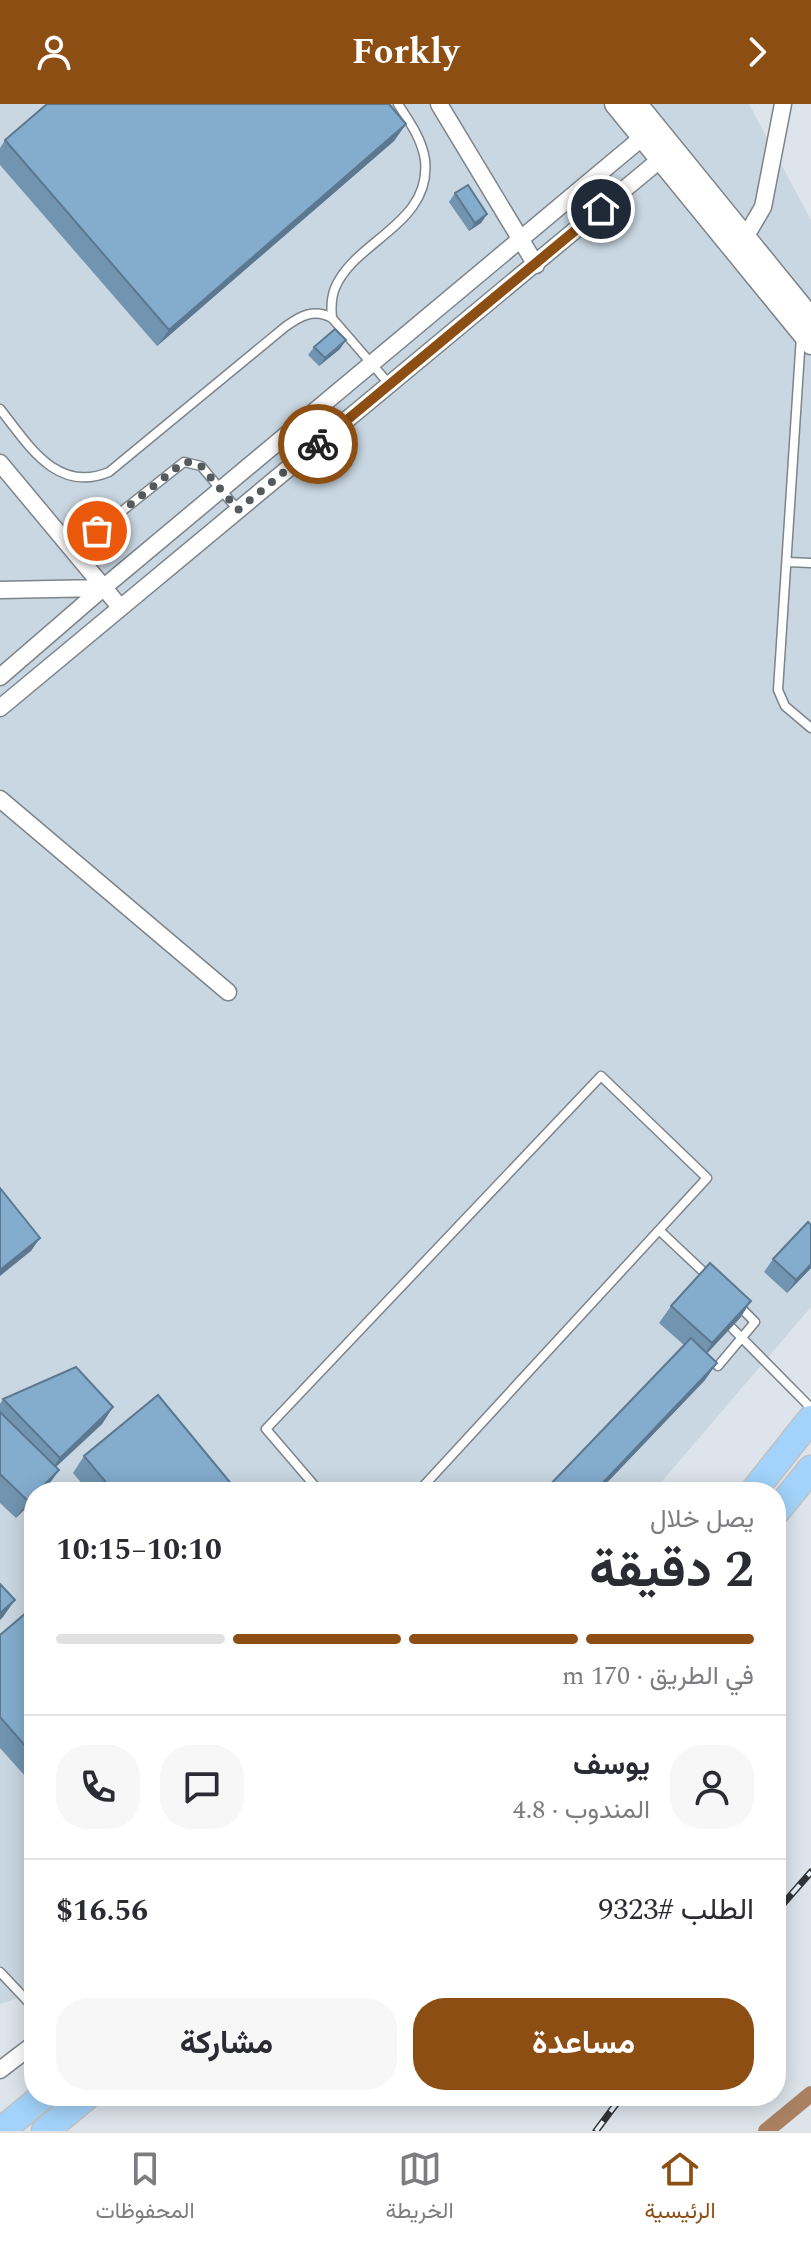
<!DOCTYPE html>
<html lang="ar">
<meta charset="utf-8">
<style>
:root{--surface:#fff;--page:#f7f7f7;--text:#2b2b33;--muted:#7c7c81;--line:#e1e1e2;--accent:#8d4e13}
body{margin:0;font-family:Spectral,Vazirmatn,serif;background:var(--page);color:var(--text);direction:rtl;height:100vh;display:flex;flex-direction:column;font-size:30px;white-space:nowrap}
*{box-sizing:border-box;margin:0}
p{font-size:26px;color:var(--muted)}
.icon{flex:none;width:44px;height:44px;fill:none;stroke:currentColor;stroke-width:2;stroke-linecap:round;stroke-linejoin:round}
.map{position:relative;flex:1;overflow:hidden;direction:ltr}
.panel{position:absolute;left:24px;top:1378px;width:762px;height:624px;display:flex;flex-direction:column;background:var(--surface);border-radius:32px;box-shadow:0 4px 20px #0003;direction:rtl}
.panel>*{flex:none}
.pin{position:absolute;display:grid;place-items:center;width:68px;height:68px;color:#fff;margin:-34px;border:4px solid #fff;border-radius:50%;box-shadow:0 2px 8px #0007}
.courier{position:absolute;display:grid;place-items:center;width:80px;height:80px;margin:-40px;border:6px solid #8d4e13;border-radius:50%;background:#fff;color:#222;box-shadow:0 2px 10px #0007}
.head em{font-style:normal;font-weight:700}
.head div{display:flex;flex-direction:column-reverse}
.head{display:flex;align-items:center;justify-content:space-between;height:136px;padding:0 32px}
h1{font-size:52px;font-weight:700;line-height:60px}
.bar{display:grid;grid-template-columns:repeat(4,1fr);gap:12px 8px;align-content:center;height:96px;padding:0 32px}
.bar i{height:10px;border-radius:6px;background:var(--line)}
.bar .selected{background:var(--accent)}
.bar p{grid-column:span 4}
.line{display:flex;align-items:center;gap:20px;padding:0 32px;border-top:2px solid var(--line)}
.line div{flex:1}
.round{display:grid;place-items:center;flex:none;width:84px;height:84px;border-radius:32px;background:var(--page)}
.button{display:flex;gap:16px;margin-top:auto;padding:16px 32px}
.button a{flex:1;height:92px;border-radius:32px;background:var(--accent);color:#fff;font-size:32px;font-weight:700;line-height:92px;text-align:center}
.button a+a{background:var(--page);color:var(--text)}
header{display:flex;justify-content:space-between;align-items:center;height:104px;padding:0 32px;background:var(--accent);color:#fff;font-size:36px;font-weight:700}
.dock{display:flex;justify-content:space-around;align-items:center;height:112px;border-top:2px solid var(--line);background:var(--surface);font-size:22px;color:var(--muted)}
.dock a{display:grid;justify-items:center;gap:4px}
.dock .selected{color:var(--accent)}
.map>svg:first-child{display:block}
</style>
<header><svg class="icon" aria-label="forward" viewBox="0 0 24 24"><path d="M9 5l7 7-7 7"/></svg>Forkly<svg class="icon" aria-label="person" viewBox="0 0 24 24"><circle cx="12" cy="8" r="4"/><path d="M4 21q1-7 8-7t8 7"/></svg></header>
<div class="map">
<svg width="811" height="2027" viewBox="0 0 811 2027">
<rect width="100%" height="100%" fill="#dde4eb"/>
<!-- built -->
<path fill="#c9d7e2" d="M 0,0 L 749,0 L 811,116 L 811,1203 L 653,1388 L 34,1388 L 34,1889 L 0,1900 Z"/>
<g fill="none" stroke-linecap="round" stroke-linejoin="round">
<!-- canal -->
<path stroke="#a98162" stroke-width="16" d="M 766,2027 L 811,1990"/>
<!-- service casing -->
<g stroke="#7d848a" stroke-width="11">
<path id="service" d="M 332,214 C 331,204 331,194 335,184 C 355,136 432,120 425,56 C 422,35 409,17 398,0
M 801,232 L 778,586 L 785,602 L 811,624
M 0,305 C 28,340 56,390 109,368 L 285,223 C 300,212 314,204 332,214 L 390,281
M 73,446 L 184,358 L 201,362 L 238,406
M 787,458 L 811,459
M 659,1126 L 711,1175
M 733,1225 L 811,1304
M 718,1262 L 755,1218 L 738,1201
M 320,1388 L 266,1325 L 601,972 L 707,1074 L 418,1388
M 0,1868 L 34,1904"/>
</g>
<!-- minor casing -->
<g stroke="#7d848a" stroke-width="19">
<path id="minor" d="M 439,0 L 536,161
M 746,132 L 763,103 L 783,0
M 0,359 L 120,503
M 0,486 L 103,484
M 0,573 L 103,484 L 650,27
M 0,604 L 668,49
M 0,695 L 228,888
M 0,1966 L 34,1940"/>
</g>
<!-- tertiary casing -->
<g stroke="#7d848a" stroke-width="23">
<path id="tertiary" d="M 615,0 L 811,240
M 637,0 L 811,214"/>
</g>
<!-- trunk casing -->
<g stroke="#c0c1c1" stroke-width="29">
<path id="trunk" d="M 753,1388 L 811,1315
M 776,1408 L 811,1365
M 1,2027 L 43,1992
M 45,2027 L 87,1992"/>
</g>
<!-- service -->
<use href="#service" stroke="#fff" stroke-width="8"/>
<!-- minor -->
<use href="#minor" stroke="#fff" stroke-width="16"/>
<!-- tertiary -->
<use href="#tertiary" stroke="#fff" stroke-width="20"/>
<!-- trunk -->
<use href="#trunk" stroke="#a3d3fa" stroke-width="26"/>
<!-- rail casing -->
<g stroke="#313437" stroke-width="7">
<path id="rail" d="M 776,1808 L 811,1768
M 596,2027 L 622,1992"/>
</g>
<!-- rail -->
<use href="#rail" stroke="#eaf2f9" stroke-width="4" stroke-dasharray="12" stroke-linecap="butt"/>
</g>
<!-- wall -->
<path fill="#7194b0" d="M 406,20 L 394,37 L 157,242 L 0,61 L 0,44 L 5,36 Z
M 455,89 L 487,110 L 481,119 L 469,127 L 449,98 Z
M 314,243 L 340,245 L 319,262 L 308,251 Z
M 811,1121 L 811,1164 L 787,1189 L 764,1168 L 773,1155 Z
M 751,1197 L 740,1214 L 707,1249 L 705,1276 L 598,1388 L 543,1388 L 684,1241 L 659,1219 L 671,1202 Z
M 3,1295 L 113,1303 L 102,1320 L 56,1363 L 59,1366 L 47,1383 L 16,1414 L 0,1399 L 0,1300 Z
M 84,1352 L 238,1388 L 89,1388 L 73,1369 Z
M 34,1518 L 34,1664 L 25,1672 L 0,1644 L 0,1531 Z"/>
<!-- shaded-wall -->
<path fill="#5c7890" d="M 406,20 L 394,37 L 157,242 L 169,226 Z
M 487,110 L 481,119 L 469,127 L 475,119 Z
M 346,236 L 340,245 L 319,262 L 325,254 Z
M 40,1134 L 31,1147 L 0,1172 L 0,1166 Z
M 811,1160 L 811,1164 L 787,1189 L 796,1176 Z
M 751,1197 L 740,1214 L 701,1256 L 712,1239 Z
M 717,1259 L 705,1276 L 598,1388 L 594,1388 Z
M 113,1303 L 102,1320 L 48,1370 L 60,1354 Z
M 59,1366 L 47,1383 L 42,1388 L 37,1388 Z
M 34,1391 L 34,1396 L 16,1414 L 28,1397 Z
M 15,1496 L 3,1513 L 0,1516 L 0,1509 Z
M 34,1659 L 34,1664 L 25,1672 Z"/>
<!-- building -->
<path fill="#83accd" stroke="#5c7890" stroke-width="2" d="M 47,0 L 389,0 L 406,20 L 169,226 L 5,36 Z
M 468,81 L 487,110 L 475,119 L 455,89 Z
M 335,225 L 346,236 L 325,254 L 314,243 Z
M 0,1084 L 40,1134 L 0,1166 Z
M 808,1118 L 811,1121 L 811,1160 L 796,1176 L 773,1155 Z
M 710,1159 L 751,1197 L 712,1239 L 671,1202 Z
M 691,1234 L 717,1259 L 594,1388 L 543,1388 Z
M 76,1263 L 113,1303 L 60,1354 L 3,1295 Z
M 158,1291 L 238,1388 L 114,1388 L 84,1352 Z
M 0,1308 L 59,1366 L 37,1388 L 34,1388 L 34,1391 L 28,1397 L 0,1370 Z
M 0,1480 L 15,1496 L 0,1509 Z
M 26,1509 L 34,1518 L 34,1652 L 0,1613 L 0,1531 Z"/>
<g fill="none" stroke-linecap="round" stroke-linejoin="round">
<!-- done -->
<path stroke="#555a5d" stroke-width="8" stroke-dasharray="0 14.4" d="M 97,427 L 184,358 L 196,359 L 201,362 L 238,406 L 318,340"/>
<!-- route -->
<path stroke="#8d4e13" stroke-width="10" d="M 318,340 L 601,105"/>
</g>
</svg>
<div class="pin" style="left:97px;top:427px;background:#ea580c"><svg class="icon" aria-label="bag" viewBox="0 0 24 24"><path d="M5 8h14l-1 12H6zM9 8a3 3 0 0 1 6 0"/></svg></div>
<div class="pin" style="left:601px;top:105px;background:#1f2937"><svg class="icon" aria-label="home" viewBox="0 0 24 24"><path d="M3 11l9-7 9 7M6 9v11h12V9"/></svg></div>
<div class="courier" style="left:318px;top:340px"><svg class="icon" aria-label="bike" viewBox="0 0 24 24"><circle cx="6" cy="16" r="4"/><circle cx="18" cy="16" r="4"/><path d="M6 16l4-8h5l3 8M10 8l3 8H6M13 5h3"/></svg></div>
<section class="panel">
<div class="head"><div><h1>2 دقيقة</h1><p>يصل خلال</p></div><em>10:10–10:15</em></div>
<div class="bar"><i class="selected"></i><i class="selected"></i><i class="selected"></i><i></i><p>في الطريق · 170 m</p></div>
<div class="line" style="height:144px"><a class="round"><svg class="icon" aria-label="person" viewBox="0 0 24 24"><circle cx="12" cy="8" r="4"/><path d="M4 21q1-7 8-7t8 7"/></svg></a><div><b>يوسف</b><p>المندوب · 4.8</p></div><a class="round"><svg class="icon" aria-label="chat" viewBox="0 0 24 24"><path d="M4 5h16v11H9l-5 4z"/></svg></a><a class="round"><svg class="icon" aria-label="phone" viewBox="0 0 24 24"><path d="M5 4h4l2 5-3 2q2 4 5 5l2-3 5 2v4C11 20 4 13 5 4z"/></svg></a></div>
<div class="line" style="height:104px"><div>الطلب #9323</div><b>$16.56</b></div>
<div class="button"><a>مساعدة</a><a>مشاركة</a></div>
</section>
</div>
<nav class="dock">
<a class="selected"><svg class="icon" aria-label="home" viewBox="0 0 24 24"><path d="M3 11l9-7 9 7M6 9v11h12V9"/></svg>الرئيسية</a>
<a><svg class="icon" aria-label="map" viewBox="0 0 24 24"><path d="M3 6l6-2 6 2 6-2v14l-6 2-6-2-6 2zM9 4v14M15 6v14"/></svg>الخريطة</a>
<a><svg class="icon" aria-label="saved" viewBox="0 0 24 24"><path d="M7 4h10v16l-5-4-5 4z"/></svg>المحفوظات</a>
</nav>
